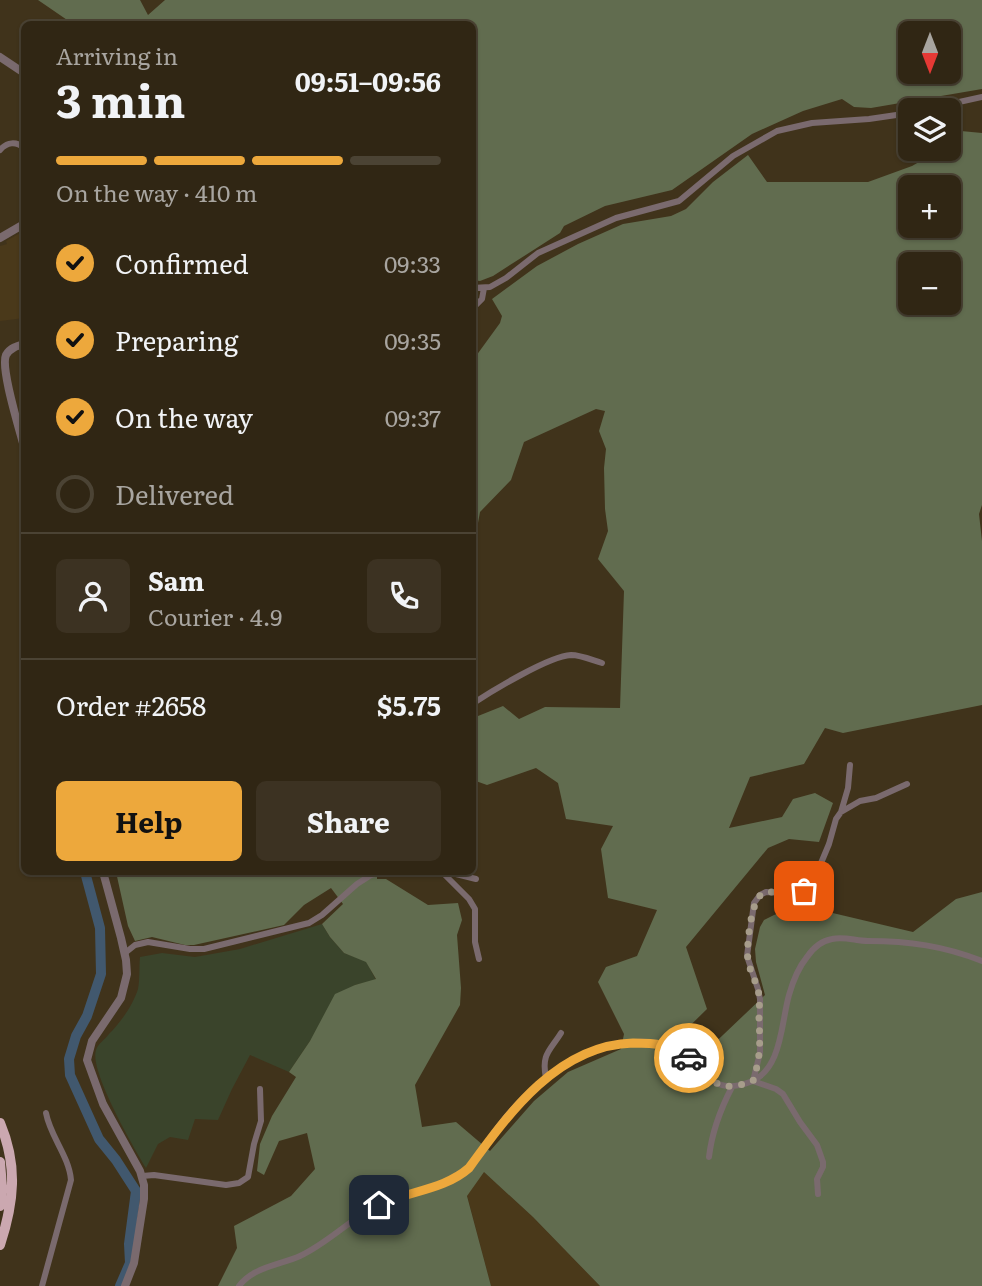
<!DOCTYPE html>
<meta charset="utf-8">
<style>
:root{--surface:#302614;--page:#3c3222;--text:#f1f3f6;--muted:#a8a5a0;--line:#4b4334;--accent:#eda83c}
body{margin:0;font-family:Literata,serif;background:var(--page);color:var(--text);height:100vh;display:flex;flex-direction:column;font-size:26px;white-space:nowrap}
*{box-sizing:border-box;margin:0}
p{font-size:23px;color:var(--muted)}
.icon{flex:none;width:38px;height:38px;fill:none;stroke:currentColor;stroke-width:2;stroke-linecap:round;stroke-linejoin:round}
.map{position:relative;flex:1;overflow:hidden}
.drawer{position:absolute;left:21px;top:21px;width:455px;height:854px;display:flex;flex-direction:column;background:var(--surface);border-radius:10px;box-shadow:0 2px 5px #0004,0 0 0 2px var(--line)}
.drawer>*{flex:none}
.needle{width:46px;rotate:180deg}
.controls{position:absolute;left:898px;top:21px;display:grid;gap:14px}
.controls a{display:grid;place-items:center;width:63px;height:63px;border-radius:10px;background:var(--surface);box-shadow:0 2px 5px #0004,0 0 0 2px var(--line);font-size:35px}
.pin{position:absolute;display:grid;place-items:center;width:60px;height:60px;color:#fff;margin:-30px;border-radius:14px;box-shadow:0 4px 10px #0006}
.courier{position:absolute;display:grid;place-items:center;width:70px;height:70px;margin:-35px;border:5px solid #eda83c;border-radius:50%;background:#fff;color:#222;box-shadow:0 2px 9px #0007}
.overview em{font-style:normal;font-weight:700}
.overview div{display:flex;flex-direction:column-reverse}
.overview{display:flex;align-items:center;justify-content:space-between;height:119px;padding:0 35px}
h1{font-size:46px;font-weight:700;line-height:52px}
.bar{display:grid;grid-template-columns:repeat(4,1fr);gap:10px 7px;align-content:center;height:84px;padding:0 35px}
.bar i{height:9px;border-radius:5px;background:var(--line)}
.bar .selected{background:var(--accent)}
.bar p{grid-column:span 4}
.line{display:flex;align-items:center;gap:18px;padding:0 35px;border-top:2px solid var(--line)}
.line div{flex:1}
.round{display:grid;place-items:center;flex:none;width:74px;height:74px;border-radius:10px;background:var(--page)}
ol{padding:0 35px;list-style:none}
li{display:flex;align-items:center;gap:21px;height:77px}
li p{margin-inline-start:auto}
li .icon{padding:7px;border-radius:50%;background:var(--accent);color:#111;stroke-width:4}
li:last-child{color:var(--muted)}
li i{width:38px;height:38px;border:4px solid var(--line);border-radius:50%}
.primary-button{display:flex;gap:14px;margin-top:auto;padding:14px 35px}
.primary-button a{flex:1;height:80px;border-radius:10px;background:var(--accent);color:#111;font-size:28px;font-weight:700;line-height:80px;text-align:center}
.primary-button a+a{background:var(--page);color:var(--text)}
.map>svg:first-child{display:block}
</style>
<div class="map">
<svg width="982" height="1286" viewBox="0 0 982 1286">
<rect width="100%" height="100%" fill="#40331b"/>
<!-- built -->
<path fill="#4a391a" d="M 24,231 L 24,318 L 0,321 L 0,246 L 7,244 L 6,241 Z
M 483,1171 L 533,1217 L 600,1286 L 491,1286 L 467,1195 Z"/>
<!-- green -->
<path fill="#3a442b" d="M 322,924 L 330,937 L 344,953 L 366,961 L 376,980 L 355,985 L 310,1041 L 289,1072 L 250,1055 L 232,1089 L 218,1120 L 195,1119 L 188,1140 L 170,1137 L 158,1144 L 146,1168 C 134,1148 89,1071 96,1050 C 98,1043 105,1040 109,1034 C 121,1022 133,1005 138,989 C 140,979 139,967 140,957 L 162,953 L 195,957 L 240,949 Z"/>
<!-- forest -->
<path fill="#616c4f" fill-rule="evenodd" d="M 38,0 L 140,0 L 148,15 L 165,0 L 982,0 L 982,89 L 871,108 L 854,107 L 842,99 L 803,111 L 752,134 L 672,190 L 605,206 L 564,226 L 560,233 L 493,276 L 480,281 L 472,280 L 472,24 L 73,24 ZM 910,33 L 948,33 L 948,72 L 910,72 Z
M 961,131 L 982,133 L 982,505 L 979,514 L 982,541 L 982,705 L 843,733 L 825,728 L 804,764 L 750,777 L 729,828 L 782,817 L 793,799 L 815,793 L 833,803 L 819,842 L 789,839 L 768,848 L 686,947 L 707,1009 L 657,1058 L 669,1063 L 682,1074 L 765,995 L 756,962 L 755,949 L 760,927 L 764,920 L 774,915 L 785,911 L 820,910 L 913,932 L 956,899 L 982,892 L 982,1286 L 600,1286 L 533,1217 L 484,1172 L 467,1196 L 491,1286 L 218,1286 L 237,1248 L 234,1226 L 291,1196 L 315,1169 L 307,1133 L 279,1141 L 264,1175 L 257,1171 L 260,1144 L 272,1116 L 296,1077 L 289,1072 L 310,1041 L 335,994 L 355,985 L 376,979 L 366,962 L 344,953 L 330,937 L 322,924 L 343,904 L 331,888 L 304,905 L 284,925 L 194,945 L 185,945 L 152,937 L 135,941 L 128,926 L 116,872 L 377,872 L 377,879 L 386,879 L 428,905 L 458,903 L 462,920 L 457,935 L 461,988 L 460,1005 L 415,1085 L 422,1127 L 456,1122 L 490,1151 L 534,1101 L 568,1072 L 621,1049 L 624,1034 L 598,982 L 606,967 L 637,956 L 657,910 L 608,898 L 601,849 L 613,826 L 566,819 L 558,783 L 536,768 L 487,785 L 473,780 L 473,718 L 503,706 L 519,719 L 545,707 L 620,708 L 624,591 L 598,559 L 608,531 L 605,509 L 604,468 L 606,449 L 599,431 L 605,411 L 596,409 L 524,442 L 511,480 L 480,512 L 473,550 L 473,356 L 476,356 L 500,323 L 502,316 L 492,299 L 537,266 L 578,244 L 623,224 L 671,216 L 686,209 L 713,182 L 748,155 L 767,182 L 868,182 L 912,166 L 931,155 L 934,149 L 948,149 L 949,137 ZM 910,187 L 948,187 L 948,226 L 910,226 ZM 910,264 L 948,264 L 948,303 L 910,303 Z"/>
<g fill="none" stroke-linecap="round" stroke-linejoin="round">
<!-- river -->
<path stroke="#41586e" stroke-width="10" d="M 85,872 L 100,928 L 101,974 L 87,1016 L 76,1036 L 69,1059 L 70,1075 L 99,1139 L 116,1160 L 136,1191 L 129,1244 L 130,1263 L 120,1286"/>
<!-- minor -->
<path stroke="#7a6a6e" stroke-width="6" d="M 923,110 L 982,97
M 0,150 C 7,142 16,141 24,148
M 472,288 L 490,287 L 506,278 L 538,253 L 616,218 L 679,201 L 733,156 L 777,131 L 812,123 L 869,119 L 910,113
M 472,309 L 482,299 L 484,288
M 472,704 C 492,691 549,656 571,655 C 581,655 592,660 602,663
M 841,812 L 848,788 L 850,765
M 444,874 L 469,899 L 475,909 L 475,942 L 479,959
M 125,953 L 135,945 L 148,942 L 190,949 L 204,949 L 309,923 L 322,915 L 357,884 L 371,875 L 383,872 L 412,874 L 452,873 L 476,879
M 546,1078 C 541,1054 550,1051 561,1033
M 709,1157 C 712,1131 720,1110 732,1087
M 142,1176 L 154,1175 L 226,1185 L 239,1183 L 248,1177 L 254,1144 L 261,1121 L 260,1089
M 818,1194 L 817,1179 L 823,1167 L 823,1162 L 817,1145 L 800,1122 L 783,1094 L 776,1089 L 753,1081 L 760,1053 L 760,999 L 758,989 L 747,956 L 754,903 L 760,895 L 766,892 L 793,894 L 801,892 L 811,887 L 829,844 L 836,819 L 841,812 L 860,801 L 876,798 L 907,784
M 42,1286 L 71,1180 C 69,1156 50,1136 46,1113
M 239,1286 C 253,1267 280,1265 300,1256 C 330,1242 353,1216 384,1202 C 408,1192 437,1190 459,1176 C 476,1165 486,1143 498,1127 C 525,1091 572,1051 617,1044 C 635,1041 658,1040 674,1049 C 706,1065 708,1098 750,1082 C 782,1070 781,1023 789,995 C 793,981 798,968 807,957 C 813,948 821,941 832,939 C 844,936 856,941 868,941 C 909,941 944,946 982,961"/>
<!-- tertiary -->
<path stroke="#7a6a6e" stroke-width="8" d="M 0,57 L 24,73
M 0,238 L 24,224
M 24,344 C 17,346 10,348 6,355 C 0,368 20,431 24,447
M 103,872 L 121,938 L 126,960 L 127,974 L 121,998 L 92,1041 L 87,1060 L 103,1104 L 140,1171 L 144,1185 L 144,1199 L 134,1263 L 125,1286"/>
<!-- trunk -->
<path stroke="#cba8b0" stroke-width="10" d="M 0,1123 C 18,1166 14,1202 0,1245
M 0,1162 L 2,1187 L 0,1206"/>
</g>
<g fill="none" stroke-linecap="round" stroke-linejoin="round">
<!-- done -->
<path stroke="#a79d8b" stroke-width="7" stroke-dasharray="0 12.6" d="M 689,1058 C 715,1081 715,1094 753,1081 C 761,1056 760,1043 759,1018 C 759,1010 760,1003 759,996 C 758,984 750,973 748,960 C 746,948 751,900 762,894 C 770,889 790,896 804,891"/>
<!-- route -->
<path stroke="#eda83c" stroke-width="9" d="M 379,1205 C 408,1191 444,1190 469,1168 C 509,1113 558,1045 633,1043 C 654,1043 672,1044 689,1058"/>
</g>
</svg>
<div class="controls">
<a><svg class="needle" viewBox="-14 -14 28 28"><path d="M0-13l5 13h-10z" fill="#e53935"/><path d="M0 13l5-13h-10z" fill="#a8a5a0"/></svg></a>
<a><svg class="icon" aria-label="layers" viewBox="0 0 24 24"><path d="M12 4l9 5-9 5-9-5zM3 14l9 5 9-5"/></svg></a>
<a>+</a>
<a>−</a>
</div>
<div class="pin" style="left:804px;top:891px;background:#ea580c"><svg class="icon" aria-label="bag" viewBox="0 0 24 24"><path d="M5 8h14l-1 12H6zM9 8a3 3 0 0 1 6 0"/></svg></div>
<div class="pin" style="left:379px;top:1205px;background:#1f2937"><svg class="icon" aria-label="home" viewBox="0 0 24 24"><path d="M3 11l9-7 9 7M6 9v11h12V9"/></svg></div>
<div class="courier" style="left:689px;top:1058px"><svg class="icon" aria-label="car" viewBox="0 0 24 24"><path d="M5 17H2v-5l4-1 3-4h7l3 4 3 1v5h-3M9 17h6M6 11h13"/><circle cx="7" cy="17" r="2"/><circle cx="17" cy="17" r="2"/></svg></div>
<section class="drawer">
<div class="overview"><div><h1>3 min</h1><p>Arriving in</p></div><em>09:51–09:56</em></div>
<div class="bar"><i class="selected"></i><i class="selected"></i><i class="selected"></i><i></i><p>On the way · 410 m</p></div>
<ol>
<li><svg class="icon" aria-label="check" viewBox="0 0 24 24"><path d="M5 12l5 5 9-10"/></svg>Confirmed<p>09:33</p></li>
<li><svg class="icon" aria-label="check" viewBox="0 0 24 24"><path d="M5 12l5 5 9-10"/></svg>Preparing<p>09:35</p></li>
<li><svg class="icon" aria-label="check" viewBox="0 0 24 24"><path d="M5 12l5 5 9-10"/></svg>On the way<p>09:37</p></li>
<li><i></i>Delivered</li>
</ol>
<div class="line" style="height:126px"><a class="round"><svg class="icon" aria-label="person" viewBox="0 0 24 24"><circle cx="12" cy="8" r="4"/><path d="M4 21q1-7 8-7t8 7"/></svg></a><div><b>Sam</b><p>Courier · 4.9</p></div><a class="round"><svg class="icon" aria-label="phone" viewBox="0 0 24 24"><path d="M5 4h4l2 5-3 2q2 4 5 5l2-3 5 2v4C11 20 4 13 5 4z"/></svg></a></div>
<div class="line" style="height:91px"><div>Order #2658</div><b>$5.75</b></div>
<div class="primary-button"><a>Help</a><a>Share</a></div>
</section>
</div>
